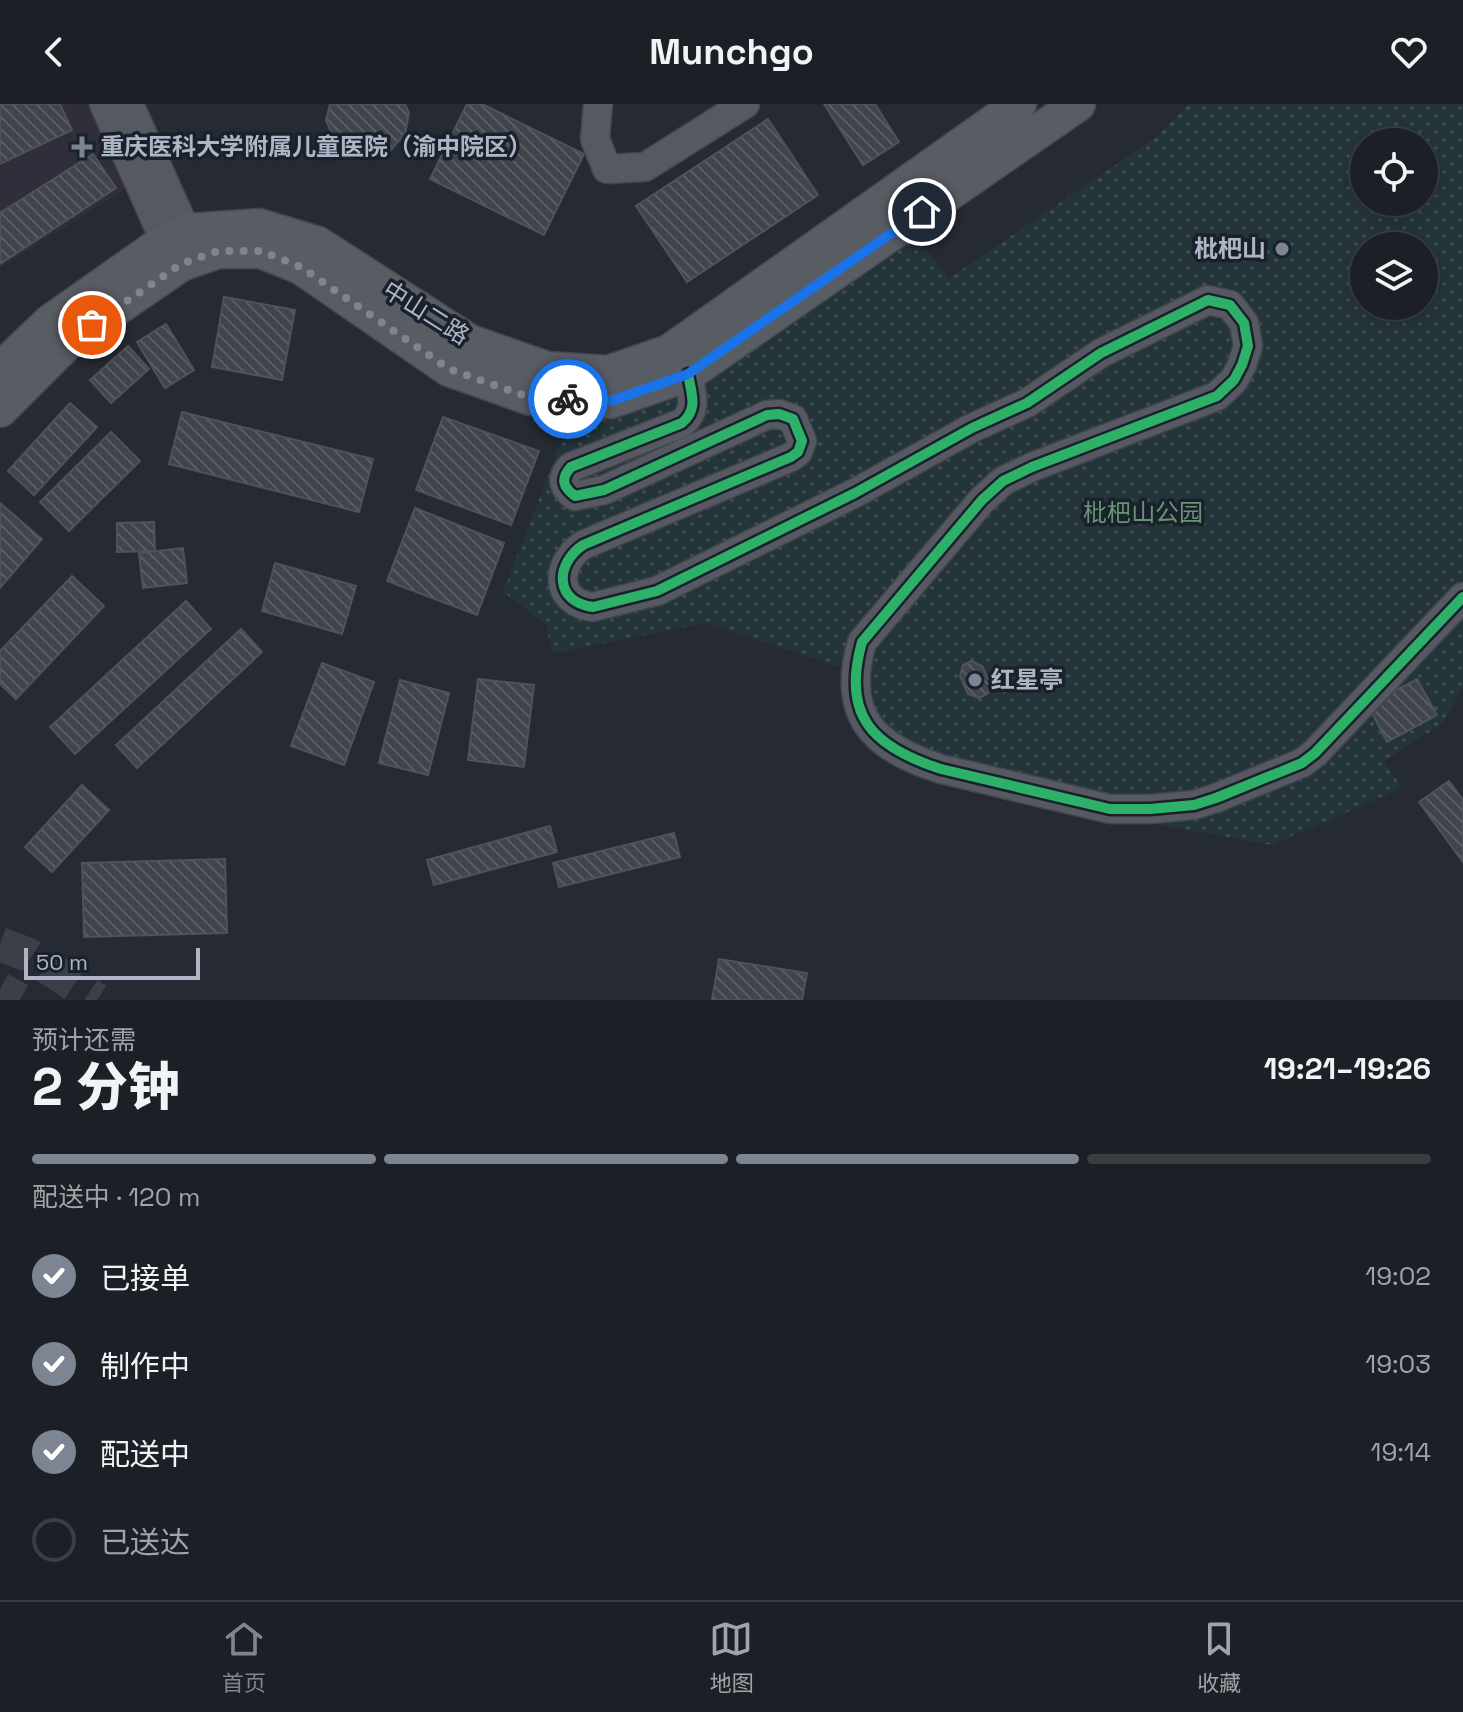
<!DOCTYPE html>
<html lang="zh">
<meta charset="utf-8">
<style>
:root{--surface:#1c2026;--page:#292d32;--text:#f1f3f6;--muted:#a0a3a7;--line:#3a3e43;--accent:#7e8592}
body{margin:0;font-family:"Space Grotesk","Noto Sans SC",sans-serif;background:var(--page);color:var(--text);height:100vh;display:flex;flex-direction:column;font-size:30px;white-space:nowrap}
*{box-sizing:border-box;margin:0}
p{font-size:26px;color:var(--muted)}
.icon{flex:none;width:44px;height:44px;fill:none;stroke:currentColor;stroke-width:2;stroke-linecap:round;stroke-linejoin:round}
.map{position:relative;height:896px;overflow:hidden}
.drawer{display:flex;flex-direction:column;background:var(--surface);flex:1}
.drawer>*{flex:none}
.controls{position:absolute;left:1350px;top:24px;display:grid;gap:16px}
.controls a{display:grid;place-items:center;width:88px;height:88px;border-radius:50%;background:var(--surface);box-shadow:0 4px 20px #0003,0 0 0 2px var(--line);font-size:40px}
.scale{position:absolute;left:24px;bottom:20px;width:176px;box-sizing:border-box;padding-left:8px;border:4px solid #aeb6c5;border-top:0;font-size:22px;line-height:28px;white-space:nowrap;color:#aeb6c5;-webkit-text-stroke:6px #1a212c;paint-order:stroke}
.pin{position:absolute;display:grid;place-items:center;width:68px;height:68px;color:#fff;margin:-34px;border:4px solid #fff;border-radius:50%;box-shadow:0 2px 8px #0007}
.courier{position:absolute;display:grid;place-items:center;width:80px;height:80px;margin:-40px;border:6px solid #1a73e8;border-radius:50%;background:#fff;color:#222;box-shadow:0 2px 10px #0007}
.overview em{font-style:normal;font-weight:800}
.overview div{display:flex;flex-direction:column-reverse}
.overview{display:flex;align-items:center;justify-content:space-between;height:136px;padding:0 32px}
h1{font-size:52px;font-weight:800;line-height:60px}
.bar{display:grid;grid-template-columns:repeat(4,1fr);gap:12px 8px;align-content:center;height:96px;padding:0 32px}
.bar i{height:10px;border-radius:6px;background:var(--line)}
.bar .on{background:var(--accent)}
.bar p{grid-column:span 4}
ol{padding:0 32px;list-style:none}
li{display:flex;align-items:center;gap:24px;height:88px}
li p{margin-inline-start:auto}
li .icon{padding:8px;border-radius:50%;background:var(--accent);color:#fff;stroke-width:4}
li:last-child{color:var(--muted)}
li i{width:44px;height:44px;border:4px solid var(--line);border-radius:50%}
header{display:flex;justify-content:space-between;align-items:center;height:104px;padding:0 32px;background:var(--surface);font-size:36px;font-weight:800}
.tab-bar{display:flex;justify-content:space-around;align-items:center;height:112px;border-top:2px solid var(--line);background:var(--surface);font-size:22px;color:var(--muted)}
.tab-bar a{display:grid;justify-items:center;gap:4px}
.tab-bar .on{color:var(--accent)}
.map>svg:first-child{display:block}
</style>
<header><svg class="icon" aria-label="back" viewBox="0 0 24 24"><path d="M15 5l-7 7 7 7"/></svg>Munchgo<svg class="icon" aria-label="heart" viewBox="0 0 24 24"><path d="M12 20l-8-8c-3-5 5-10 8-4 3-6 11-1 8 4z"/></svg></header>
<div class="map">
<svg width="1463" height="896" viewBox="0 0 1463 896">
<defs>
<pattern id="park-dots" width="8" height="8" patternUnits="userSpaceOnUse" patternTransform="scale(2)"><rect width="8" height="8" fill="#243539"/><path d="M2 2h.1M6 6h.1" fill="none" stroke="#415054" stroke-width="1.8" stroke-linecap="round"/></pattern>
<pattern id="building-back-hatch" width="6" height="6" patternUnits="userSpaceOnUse" patternTransform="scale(2)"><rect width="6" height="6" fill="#40444b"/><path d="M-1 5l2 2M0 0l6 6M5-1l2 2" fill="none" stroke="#595d63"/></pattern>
</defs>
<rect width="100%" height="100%" fill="#262a32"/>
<!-- medical -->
<path fill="#302e3b" d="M 0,0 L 143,0 L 191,102 L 125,85 L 0,164 Z"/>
<!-- park -->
<path fill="url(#park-dots)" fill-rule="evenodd" d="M 1189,0 L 1463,0 L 1463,582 L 1442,620 L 1384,657 L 1402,684 L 1272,741 L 1107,711 L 907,666 L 863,636 L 849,611 L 842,564 L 706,519 L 552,549 L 546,520 L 503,488 L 571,313 L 616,310 L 914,130 L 949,174 L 1154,35 ZM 1364,38 L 1424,38 L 1424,98 L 1364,98 ZM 1364,142 L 1424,142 L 1424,202 L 1364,202 Z"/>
<!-- building -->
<path fill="url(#building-back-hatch)" stroke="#4d525b" stroke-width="2" d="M 0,0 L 60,0 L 72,26 L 0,60 Z
M 330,0 L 405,0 L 409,9 L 405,30 L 391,46 L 371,53 L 350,49 L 334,36 L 326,16 Z
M 467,0 L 482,0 L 584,50 L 544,131 L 430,75 Z
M 824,0 L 875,0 L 899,38 L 863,61 Z
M 768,15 L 818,91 L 687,178 L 636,102 Z
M 93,50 L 116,84 L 0,160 L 0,109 Z
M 224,193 L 295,206 L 282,276 L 212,263 Z
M 166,220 L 194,266 L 165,284 L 137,238 Z
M 128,242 L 149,265 L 111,299 L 90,276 Z
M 70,299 L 97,323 L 34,391 L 8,367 Z
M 182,308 L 373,355 L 359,408 L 169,360 Z
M 443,313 L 539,347 L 511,421 L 416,386 Z
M 111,328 L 140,357 L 69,427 L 40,398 Z
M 0,399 L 42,435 L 0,484 Z
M 415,404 L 504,439 L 477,511 L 387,477 Z
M 154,418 L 155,447 L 117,448 L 117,419 Z
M 183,444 L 187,479 L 143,484 L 139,449 Z
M 275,459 L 356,482 L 342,530 L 262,507 Z
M 72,472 L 104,502 L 16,595 L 0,580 L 0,547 Z
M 186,497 L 211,525 L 75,650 L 50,623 Z
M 241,525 L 262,548 L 137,664 L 116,641 Z
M 971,557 L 982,562 L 990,579 L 987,590 L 979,594 L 968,590 L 960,572 L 963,561 Z
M 322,559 L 374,578 L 344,661 L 291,642 Z
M 478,575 L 534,581 L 524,663 L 468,656 Z
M 1417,575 L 1437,611 L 1387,638 L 1368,601 Z
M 400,576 L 449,589 L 428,671 L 379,659 Z
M 1449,677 L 1463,696 L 1463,758 L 1419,698 Z
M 82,681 L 109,706 L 52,768 L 25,743 Z
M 550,722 L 557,748 L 434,781 L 427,756 Z
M 674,729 L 680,753 L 559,783 L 553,759 Z
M 225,755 L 227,829 L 84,833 L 82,759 Z
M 719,855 L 807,869 L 802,896 L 712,896 Z"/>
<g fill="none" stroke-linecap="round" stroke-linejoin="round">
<!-- major-tunnel -->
<path stroke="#3a3f48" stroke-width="34" stroke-dasharray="34 17" stroke-linecap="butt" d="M 0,840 L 29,851 L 97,896
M 0,885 L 20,896"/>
<!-- minor casing -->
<g stroke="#42454b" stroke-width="31">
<path id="minor" d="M 104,0 L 165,137
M 129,0 L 186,127
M 598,0 L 595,35 L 607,65 L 645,63 L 745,0
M 688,270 C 691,289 699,305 682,319 L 571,363 C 560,375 563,383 575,392 L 604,386 L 767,311 L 779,310 L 793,315 L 802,337 L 798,348 L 791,353 L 583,441 C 555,460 554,498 593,503 L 657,487 L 855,389 L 972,324 L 1027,299 L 1101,249 L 1208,196 L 1230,201 L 1244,219 L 1248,242 L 1242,261 L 1234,276 L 1217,292 L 1032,363 L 1003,377 L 982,396 L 862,538 C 841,612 873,643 941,665 L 1110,705 L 1150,705 L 1194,701 L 1216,694 L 1302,659 L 1315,649 L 1463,493"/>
</g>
<!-- major casing -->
<g stroke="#43474f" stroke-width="37">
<path id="major" d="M 0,266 L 50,218 L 165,137 L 186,127 L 259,122 L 318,140 L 470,238 L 547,265 L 608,269 L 669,248 L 1019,0
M 0,306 L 69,237 L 181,160 L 218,147 L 261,147 L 301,163 L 449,265 L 531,294 L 611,297 L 688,270 L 1078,0"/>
</g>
<!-- minor -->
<use href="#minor" stroke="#565961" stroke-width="28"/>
<!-- major -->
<use href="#major" stroke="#585c63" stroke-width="34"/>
<!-- cycleway casing -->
<g stroke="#1a212c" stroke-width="15">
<path id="cycleway" d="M 688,270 C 691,289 699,305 682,319 L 571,363 C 560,375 563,383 575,392 L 604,386 L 767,311 L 779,310 L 793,315 L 802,337 L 798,348 L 791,353 L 583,441 C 555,460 554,498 593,503 L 657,487 L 855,389 L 972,324 L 1027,299 L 1101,249 L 1208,196 L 1230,201 L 1244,219 L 1248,242 L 1242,261 L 1234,276 L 1217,292 L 1032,363 L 1003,377 L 982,396 L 862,538 C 841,612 873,643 941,665 L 1110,705 L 1150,705 L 1194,701 L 1216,694 L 1302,659 L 1315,649 L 1463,493"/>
</g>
<!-- cycleway -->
<use href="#cycleway" stroke="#2db169" stroke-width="10"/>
</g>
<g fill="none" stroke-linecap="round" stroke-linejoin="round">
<!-- done -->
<path stroke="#7e8592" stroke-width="8" stroke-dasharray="0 14.4" d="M 92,221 L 181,160 L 218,147 L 261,147 L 301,163 L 449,265 L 531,294 L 568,295"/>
<!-- route -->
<path stroke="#1a73e8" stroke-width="10" d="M 568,295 L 611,297 L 688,270 L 922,108"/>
</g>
<!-- markers -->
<g fill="#7e8592" stroke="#1a212c" stroke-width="3">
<path d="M78 31h8v8h8v8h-8v8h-8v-8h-8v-8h8z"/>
<circle cx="1282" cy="145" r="8"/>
<circle cx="975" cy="576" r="8"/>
</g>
<g text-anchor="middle" stroke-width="7" stroke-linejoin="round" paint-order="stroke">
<!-- poi labels -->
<g font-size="24" font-weight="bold" fill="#aeb6c5" stroke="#1a212c" text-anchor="start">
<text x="100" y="51">重庆医科大学附属儿童医院（渝中院区）</text>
<text x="1266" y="153" text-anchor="end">枇杷山</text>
<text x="991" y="584">红星亭</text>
</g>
<!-- street labels -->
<g font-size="24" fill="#aeb6c5" stroke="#1a212c">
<text transform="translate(426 209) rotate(32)" y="8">中山二路</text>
</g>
<!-- park labels -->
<g font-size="24" fill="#669573" stroke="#1a212c">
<text x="1143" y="417">枇杷山公园</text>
</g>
</g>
</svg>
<div class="controls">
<a><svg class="icon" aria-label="locate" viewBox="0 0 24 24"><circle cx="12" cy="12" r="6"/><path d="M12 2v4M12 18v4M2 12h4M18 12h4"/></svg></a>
<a><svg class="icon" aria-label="layers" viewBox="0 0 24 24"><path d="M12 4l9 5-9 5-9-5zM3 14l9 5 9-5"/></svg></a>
</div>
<div class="scale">50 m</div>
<div class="pin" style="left:92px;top:221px;background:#ea580c"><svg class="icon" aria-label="bag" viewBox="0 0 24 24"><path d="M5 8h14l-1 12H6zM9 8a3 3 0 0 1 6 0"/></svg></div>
<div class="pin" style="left:922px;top:108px;background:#1f2937"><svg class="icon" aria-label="home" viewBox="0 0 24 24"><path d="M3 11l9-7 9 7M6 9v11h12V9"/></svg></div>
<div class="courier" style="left:568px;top:295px"><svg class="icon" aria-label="bike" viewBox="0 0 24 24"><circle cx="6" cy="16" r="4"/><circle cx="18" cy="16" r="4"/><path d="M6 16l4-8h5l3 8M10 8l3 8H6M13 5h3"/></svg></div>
</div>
<section class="drawer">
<div class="overview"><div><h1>2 分钟</h1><p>预计还需</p></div><em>19:21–19:26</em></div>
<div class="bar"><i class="on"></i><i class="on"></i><i class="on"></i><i></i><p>配送中 · 120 m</p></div>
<ol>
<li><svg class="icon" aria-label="check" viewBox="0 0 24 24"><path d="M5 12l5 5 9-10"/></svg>已接单<p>19:02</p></li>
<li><svg class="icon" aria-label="check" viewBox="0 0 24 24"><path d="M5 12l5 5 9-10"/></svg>制作中<p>19:03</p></li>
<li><svg class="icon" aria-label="check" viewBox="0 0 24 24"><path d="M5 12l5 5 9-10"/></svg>配送中<p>19:14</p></li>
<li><i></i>已送达</li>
</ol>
</section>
<nav class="tab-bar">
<a class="on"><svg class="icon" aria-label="home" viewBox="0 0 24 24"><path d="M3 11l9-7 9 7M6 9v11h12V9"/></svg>首页</a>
<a><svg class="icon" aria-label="map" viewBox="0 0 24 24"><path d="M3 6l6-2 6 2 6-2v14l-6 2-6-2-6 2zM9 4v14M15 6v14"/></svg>地图</a>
<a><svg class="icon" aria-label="saved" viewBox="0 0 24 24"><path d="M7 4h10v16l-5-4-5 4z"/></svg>收藏</a>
</nav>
